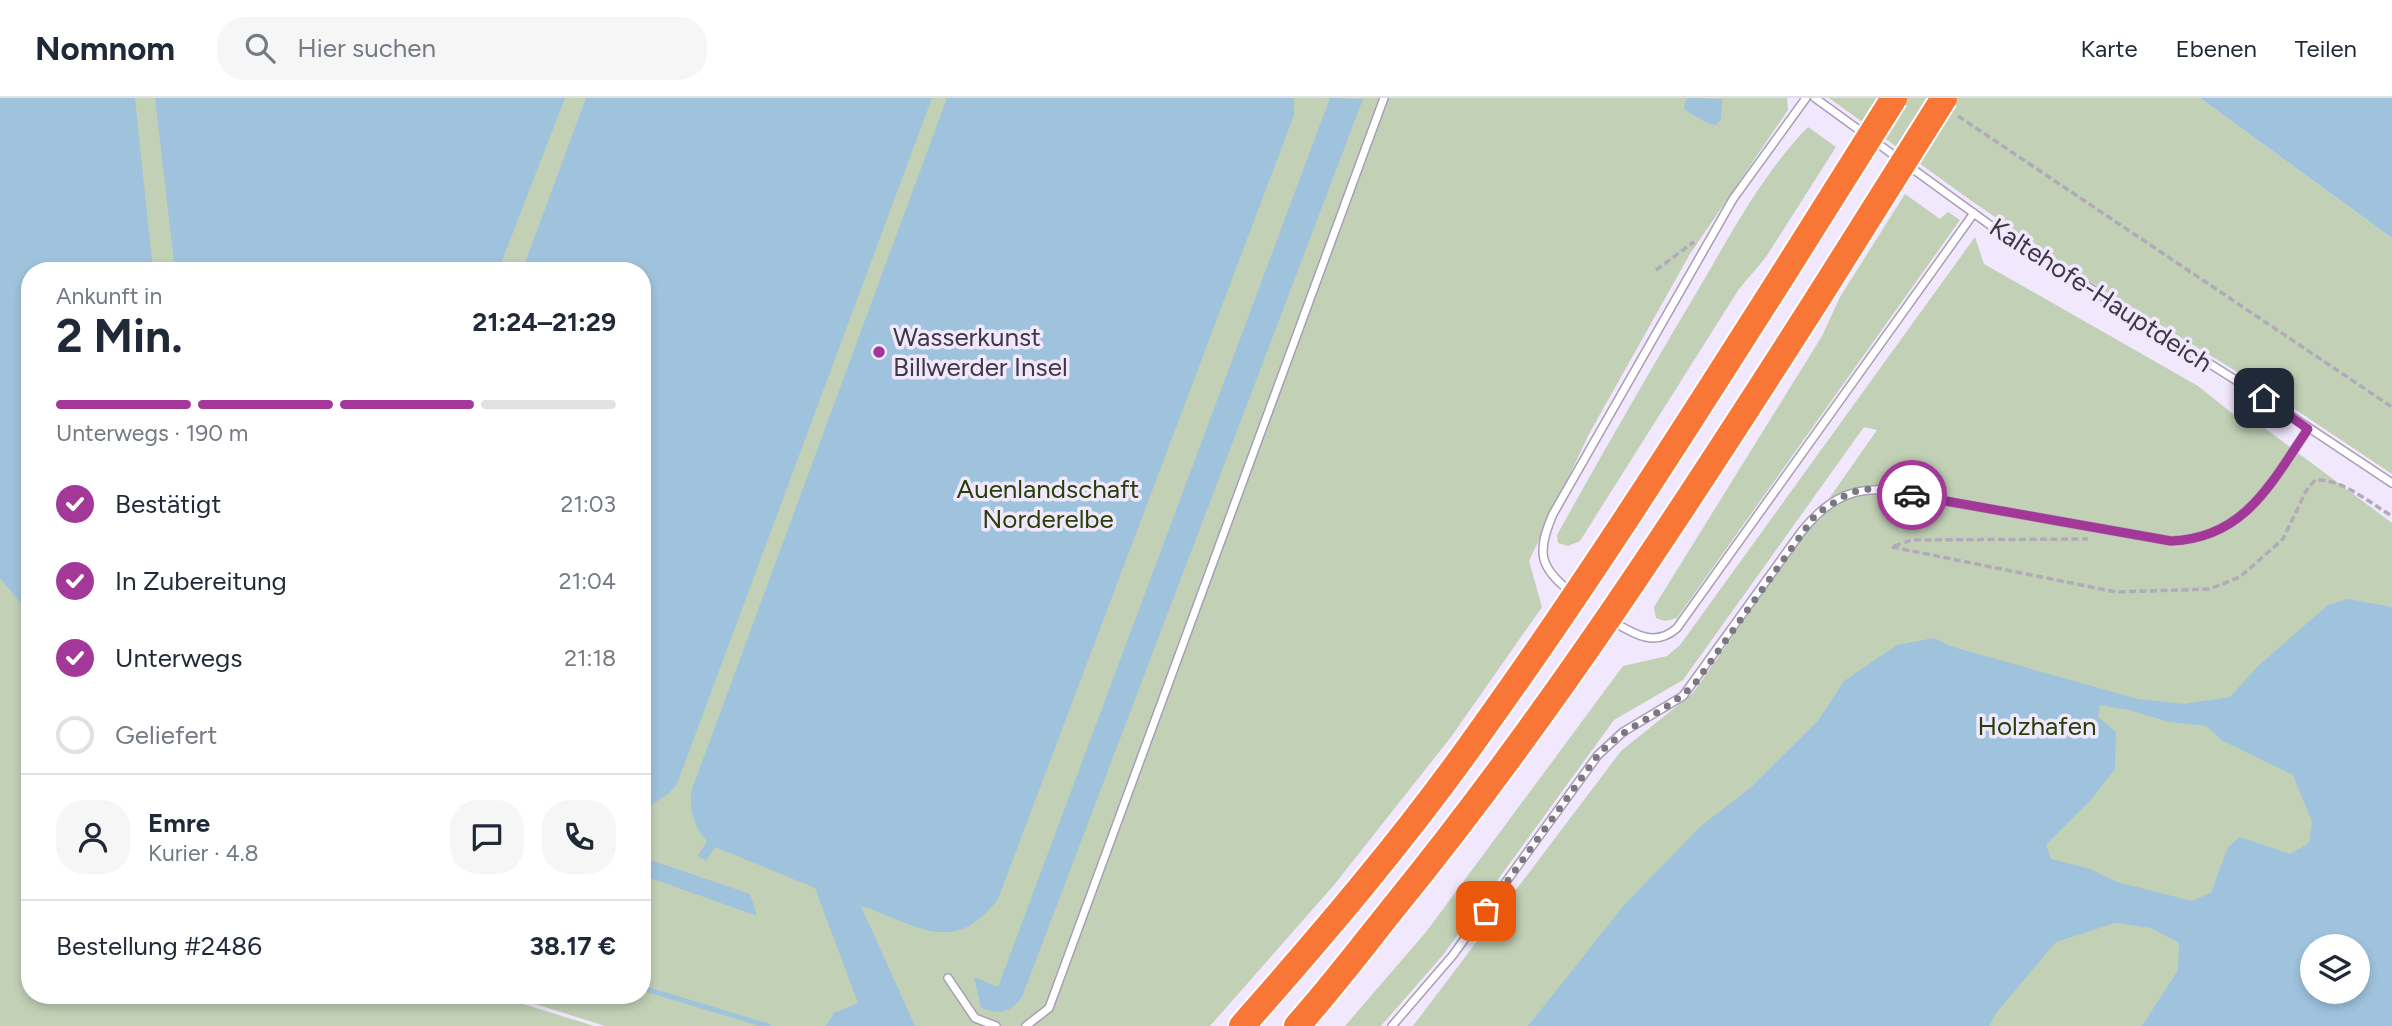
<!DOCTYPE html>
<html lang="de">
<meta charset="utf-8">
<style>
:root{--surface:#fff;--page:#f6f6f7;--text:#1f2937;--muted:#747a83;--line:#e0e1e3;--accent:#a33899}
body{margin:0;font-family:Figtree,sans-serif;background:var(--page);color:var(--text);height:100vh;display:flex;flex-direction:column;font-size:26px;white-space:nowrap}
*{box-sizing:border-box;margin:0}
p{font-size:23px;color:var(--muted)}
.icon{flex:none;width:38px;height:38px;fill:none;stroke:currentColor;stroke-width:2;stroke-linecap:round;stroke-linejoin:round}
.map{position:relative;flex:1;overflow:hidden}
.drawer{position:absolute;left:21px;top:164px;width:630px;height:742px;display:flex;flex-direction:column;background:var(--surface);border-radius:28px;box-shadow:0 4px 10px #0003}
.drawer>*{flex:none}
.buttons{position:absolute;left:2300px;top:836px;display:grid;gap:14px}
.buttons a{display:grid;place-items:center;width:70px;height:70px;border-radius:50%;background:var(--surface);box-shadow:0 4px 10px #0003;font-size:35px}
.pin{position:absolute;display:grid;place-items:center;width:60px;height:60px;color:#fff;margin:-30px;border-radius:14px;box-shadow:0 4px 10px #0006}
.courier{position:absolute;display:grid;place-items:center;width:70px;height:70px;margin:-35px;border:5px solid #a33899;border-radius:50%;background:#fff;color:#222;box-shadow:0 2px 9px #0007}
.overview em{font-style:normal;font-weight:700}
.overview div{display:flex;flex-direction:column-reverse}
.overview{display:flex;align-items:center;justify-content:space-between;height:119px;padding:0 35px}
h1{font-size:46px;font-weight:700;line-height:52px}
.bar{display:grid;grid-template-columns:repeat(4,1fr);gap:10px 7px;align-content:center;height:84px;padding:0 35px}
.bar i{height:9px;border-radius:5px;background:var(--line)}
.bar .current{background:var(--accent)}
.bar p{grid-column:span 4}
.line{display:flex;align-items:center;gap:18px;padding:0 35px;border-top:2px solid var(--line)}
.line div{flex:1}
.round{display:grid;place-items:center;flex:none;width:74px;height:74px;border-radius:28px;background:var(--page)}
ol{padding:0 35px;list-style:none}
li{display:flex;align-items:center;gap:21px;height:77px}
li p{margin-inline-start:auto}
li .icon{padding:7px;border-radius:50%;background:var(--accent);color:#fff;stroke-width:4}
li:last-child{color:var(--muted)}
li i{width:38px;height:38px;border:4px solid var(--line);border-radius:50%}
header{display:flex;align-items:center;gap:42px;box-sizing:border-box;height:98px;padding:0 35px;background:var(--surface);border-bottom:2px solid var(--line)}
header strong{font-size:33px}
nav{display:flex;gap:38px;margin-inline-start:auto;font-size:24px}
.search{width:490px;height:63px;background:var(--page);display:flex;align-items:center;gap:18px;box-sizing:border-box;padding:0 24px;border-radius:28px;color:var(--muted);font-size:26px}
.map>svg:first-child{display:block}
</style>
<header>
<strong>Nomnom</strong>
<div class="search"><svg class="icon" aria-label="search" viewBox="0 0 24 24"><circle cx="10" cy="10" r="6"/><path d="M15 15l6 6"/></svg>Hier suchen</div>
<nav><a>Karte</a><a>Ebenen</a><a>Teilen</a></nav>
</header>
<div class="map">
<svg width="2392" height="928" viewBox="0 0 2392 928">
<rect width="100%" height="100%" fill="#f1e8fd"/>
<!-- green -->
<path fill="#c2d0b6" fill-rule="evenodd" d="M 0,0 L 1787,0 L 1788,12 L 1690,156 L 1589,336 L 1529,463 L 1542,509 L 1451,639 L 1334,787 L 1210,928 L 605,928 L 510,898 L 642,898 L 642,173 L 30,173 L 30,898 L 498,898 L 594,928 L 0,928 Z
M 1829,0 L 2200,0 L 2392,140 L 2392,376 L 2257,286 L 2087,182 L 1973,104 Z
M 1808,29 L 1836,49 L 1766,159 L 1739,191 L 1580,443 L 1568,448 L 1558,445 L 1557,437 C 1602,356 1648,276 1695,197 C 1729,140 1761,77 1808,29 Z
M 1905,96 L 1940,121 L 1948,114 L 1960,122 L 1677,520 L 1665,523 L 1656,520 L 1654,509 L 1822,238 L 1840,199 Z
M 1975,139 L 1984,166 L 2198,288 L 2248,328 L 2255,323 L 2392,425 L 2392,928 L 1413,928 L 1621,653 L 1693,595 L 1877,332 L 1864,329 L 1683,582 L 1614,622 L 1443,857 L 1381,928 L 1345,928 L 1426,834 L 1623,568 L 1667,558 L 1680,547 ZM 2312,849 L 2357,849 L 2357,894 L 2312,894 Z"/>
<!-- water -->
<path fill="#9fc3dd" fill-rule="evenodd" d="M 0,0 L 135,0 L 153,173 L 30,173 L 30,516 L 0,480 Z
M 155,0 L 565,0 L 498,173 L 175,173 Z
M 586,0 L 932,0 L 677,686 L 668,696 L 642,713 L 642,173 L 522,173 Z
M 947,0 L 1294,0 L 1294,17 L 998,801 C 953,860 917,826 861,808 L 915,928 L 826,928 L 834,915 L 858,905 L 815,790 L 715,749 L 706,763 L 698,758 L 707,743 C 694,730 690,712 691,694 Z
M 1330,0 L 1363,1 L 1022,899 C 1010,915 1000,917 981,910 L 974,879 L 998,889 Z
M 1688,0 L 1722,1 L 1721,21 L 1716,27 L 1709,26 L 1685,12 L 1684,6 Z
M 2200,0 L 2392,0 L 2392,140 Z
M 2348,501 L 2392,509 L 2392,928 L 2142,928 L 2178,872 L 2179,845 L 2151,830 L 2115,825 L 2056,844 L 1996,915 L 1989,928 L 1528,928 L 1624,807 L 1701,728 L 1750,690 L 1818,623 L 1844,583 L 1897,547 L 1934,540 L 1953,549 L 2138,601 L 2184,606 L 2230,599 L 2258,568 L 2328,507 ZM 2100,607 L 2129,612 L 2169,624 L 2206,628 L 2223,643 L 2293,677 L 2312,724 L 2309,745 L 2290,756 L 2240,739 L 2228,749 L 2211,795 L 2192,803 L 2117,784 L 2090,771 L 2051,761 L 2046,747 L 2090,703 L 2115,671 L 2116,634 L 2098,619 ZM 2312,849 L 2357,849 L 2357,894 L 2312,894 Z
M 642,759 L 750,796 L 757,818 L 642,777 Z"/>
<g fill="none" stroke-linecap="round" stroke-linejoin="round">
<!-- stream -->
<path stroke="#9fc3dd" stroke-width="5" d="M 642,890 L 768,928"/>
<!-- lane casing -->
<g stroke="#a99eb6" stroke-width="10">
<path id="lane" d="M 1815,0 L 1990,127 L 2264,300 L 2392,385
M 1571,494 C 1538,469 1537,453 1553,416 L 1733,101 L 1806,0
M 1612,523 C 1634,536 1655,550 1677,530 L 1974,115
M 948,880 L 975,920 L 996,928
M 1026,928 L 1049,910 L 1384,0
M 1392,928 L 1453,857 L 1598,657 L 1623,634 L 1683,598 L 1802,433 C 1824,406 1847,390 1883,392 L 2171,443 C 2245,440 2271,385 2308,331"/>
</g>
<!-- highway casing -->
<g stroke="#fff" stroke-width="30">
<path id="highway" d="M 1242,928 C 1324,835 1406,739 1478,637 C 1586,487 1685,331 1784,175
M 1297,928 C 1331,890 1362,849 1394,809 C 1551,616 1686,407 1820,197"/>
</g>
<!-- path -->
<path stroke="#b1aabb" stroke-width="3.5" stroke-dasharray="7 3.5" stroke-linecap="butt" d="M 1958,18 L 2392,309
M 1656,172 L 1694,144
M 1894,448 L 1912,442 L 2088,441
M 1892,449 L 2116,494 L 2209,491 L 2240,479 L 2283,441 L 2306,393 L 2315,382 C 2341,380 2370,405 2392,418"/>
<!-- lane -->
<use href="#lane" stroke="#fff" stroke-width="7"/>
<!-- highway -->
<use href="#highway" stroke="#f87636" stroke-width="26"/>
<!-- highway-bridge casing -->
<g stroke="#fff" stroke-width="30" stroke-linecap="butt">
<path id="highway-bridge" d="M 1784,175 L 1894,0
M 1820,197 L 1944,0"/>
</g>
<!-- highway-bridge -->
<use href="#highway-bridge" stroke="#f87636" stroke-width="26"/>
</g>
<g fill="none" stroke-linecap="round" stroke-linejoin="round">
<!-- done -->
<path stroke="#7c7683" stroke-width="7" stroke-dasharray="0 12.6" d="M 1486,813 L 1598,657 C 1626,626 1668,615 1696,584 L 1816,416 L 1849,395 L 1866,391 L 1912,397"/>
<!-- route -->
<path stroke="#a33899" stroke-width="9" d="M 1912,397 L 2171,443 C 2245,440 2271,385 2308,331 L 2264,300"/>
</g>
<!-- markers -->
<circle fill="#a33899" stroke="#f1e8fd" stroke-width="2.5" cx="879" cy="254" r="7"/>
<g text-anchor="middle" stroke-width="7" stroke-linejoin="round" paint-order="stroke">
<!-- street labels -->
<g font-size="26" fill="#3d3842" stroke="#f1e8fd">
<text transform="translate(2101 197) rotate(33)" y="9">Kaltehofe-Hauptdeich</text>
</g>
<!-- poi labels -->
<g font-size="26" fill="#3d3842" stroke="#f1e8fd" text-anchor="start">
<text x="893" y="248">Wasserkunst<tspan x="893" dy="30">Billwerder Insel</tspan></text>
</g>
<!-- park labels -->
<g font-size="26" fill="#284008" stroke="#f1e8fd">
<text x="1048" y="400">Auenlandschaft<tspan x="1048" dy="30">Norderelbe</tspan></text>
<text x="2037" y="637">Holzhafen</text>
</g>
</g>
</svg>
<div class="buttons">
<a><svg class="icon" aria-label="layers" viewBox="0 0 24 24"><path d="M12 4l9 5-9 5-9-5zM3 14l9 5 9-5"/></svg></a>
</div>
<div class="pin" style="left:1486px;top:813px;background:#ea580c"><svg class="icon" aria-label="bag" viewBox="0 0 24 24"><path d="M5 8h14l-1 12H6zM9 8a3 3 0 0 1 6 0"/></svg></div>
<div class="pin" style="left:2264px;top:300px;background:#1f2937"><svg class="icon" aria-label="home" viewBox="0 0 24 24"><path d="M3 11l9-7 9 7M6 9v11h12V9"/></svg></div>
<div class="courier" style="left:1912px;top:397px"><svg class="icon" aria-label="car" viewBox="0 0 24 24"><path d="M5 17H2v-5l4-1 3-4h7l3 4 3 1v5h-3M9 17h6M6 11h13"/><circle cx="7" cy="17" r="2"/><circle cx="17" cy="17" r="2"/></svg></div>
<section class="drawer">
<div class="overview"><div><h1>2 Min.</h1><p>Ankunft in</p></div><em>21:24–21:29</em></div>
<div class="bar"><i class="current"></i><i class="current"></i><i class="current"></i><i></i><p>Unterwegs · 190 m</p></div>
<ol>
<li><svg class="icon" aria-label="check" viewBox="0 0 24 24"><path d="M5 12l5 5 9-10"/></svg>Bestätigt<p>21:03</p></li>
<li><svg class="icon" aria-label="check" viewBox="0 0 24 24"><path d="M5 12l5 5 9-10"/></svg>In Zubereitung<p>21:04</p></li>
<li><svg class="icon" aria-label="check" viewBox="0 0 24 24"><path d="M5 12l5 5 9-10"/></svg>Unterwegs<p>21:18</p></li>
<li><i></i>Geliefert</li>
</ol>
<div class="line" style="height:126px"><a class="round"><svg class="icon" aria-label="person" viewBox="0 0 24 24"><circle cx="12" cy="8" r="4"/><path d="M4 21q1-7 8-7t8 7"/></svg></a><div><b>Emre</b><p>Kurier · 4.8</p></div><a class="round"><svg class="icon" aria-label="chat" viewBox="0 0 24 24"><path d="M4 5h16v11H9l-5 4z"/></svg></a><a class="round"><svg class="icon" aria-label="phone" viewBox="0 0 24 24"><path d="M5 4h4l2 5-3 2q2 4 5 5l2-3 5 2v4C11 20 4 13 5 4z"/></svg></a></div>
<div class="line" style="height:91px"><div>Bestellung #2486</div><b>38.17 €</b></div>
</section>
</div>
